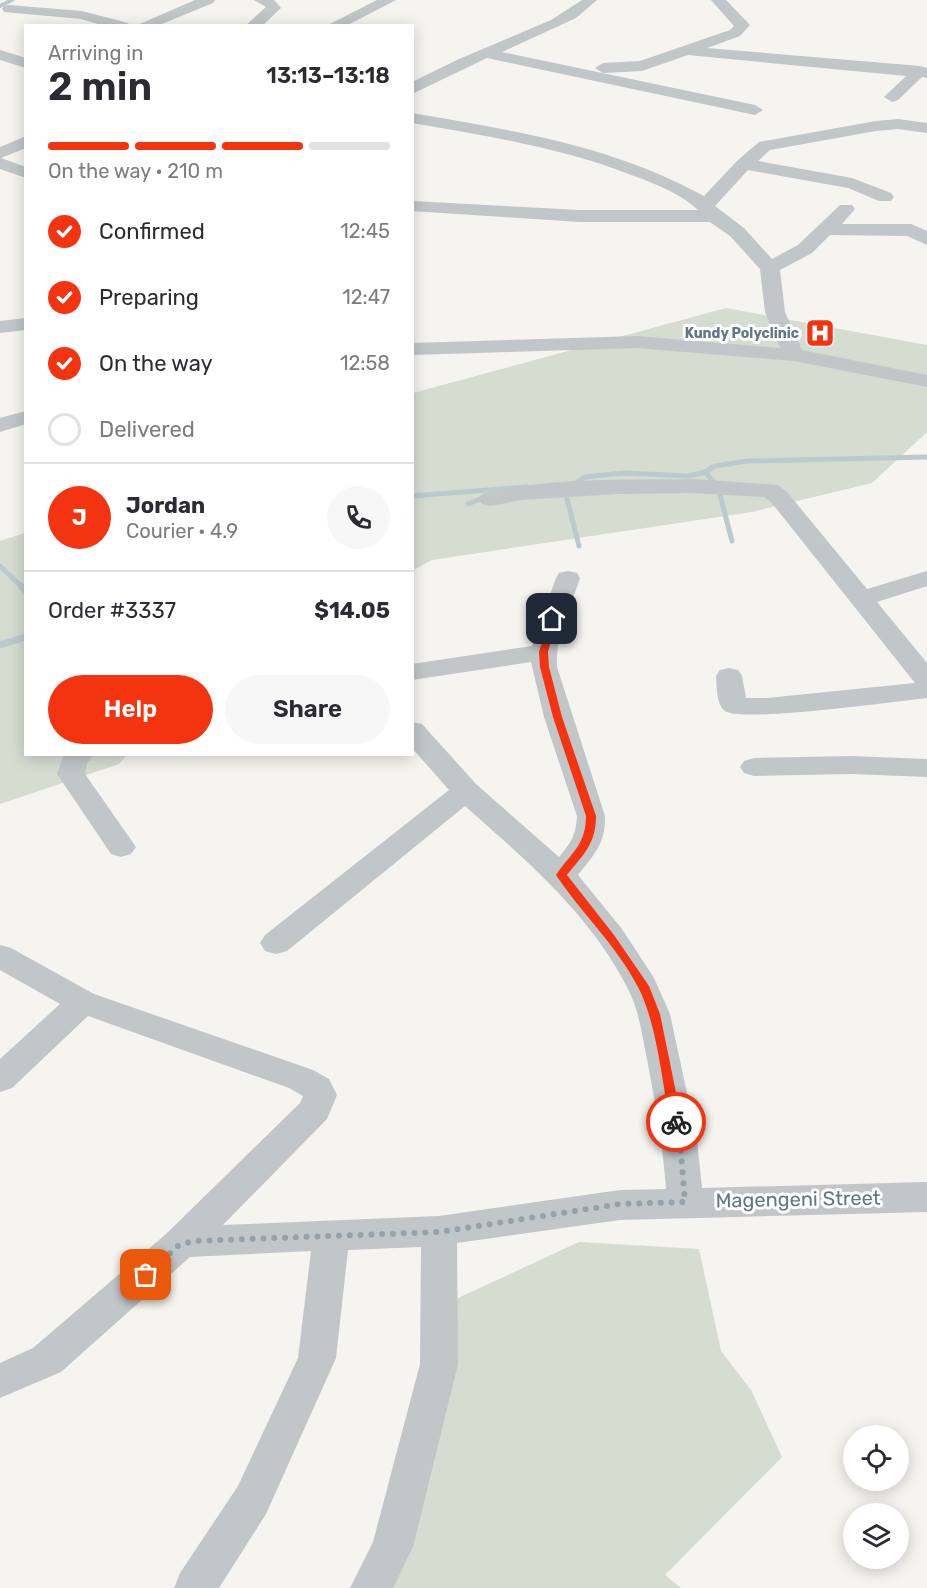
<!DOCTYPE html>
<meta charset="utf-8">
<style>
:root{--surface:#fff;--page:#f7f7f7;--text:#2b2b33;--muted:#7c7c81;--line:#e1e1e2;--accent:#f43410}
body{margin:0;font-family:Rubik,sans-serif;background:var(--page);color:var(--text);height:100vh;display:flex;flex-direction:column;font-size:22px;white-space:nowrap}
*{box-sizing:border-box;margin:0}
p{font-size:20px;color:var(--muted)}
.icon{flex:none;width:33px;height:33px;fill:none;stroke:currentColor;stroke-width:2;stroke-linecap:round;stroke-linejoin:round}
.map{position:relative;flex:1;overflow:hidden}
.side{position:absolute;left:24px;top:24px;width:390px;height:732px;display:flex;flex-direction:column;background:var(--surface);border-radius:0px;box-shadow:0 3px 15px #0003}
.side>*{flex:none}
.tools{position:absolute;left:843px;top:1425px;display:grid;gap:12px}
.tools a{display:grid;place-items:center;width:66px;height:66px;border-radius:50%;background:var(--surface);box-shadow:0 3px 15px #0003;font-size:30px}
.pin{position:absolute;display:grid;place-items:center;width:51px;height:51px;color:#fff;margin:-26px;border-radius:12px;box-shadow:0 3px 9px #0006}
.courier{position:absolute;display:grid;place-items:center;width:60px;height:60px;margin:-30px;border:4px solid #f43410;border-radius:50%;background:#fff;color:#222;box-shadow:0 2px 8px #0007}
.head em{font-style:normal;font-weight:600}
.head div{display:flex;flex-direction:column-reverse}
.head{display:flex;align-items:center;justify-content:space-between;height:102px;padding:0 24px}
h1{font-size:39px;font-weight:600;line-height:45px}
.bar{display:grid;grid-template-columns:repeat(4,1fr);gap:9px 6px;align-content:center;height:72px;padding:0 24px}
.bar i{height:8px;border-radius:4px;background:var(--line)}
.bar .current{background:var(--accent)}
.bar p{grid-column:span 4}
.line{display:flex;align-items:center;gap:15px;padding:0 24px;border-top:2px solid var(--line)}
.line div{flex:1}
.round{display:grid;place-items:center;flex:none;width:63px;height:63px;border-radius:32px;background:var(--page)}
ol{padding:0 24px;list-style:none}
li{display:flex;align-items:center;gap:18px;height:66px}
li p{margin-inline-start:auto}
li .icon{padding:6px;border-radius:50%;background:var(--accent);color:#fff;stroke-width:4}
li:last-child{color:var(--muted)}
li i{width:33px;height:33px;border:3px solid var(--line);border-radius:50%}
.primary-button{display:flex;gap:12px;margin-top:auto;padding:12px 24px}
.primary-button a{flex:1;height:69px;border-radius:36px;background:var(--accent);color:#fff;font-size:24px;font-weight:600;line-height:69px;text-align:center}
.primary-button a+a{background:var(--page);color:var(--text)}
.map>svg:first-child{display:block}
</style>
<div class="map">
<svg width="927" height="1588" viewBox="0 0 927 1588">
<rect width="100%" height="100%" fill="#f5f4ef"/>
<!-- green -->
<path fill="#d5dcd0" d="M 726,308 L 927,345 L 927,432 L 872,483 L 752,512 L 432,560 L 413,570 L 413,393 Z
M 25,533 L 26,754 L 127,755 L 119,764 L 0,804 L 0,541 Z
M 579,1242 L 699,1249 L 721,1351 L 751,1390 L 782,1457 L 665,1575 L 681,1588 L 373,1588 L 423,1433 L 458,1298 Z"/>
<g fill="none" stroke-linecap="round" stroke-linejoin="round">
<!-- stream-far2 -->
<path stroke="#bbcace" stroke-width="4" d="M 0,6 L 12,0"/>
<!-- stream-far1 -->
<path stroke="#bbcace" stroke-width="5" d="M 705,472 L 718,487 L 732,541
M 573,485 L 585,477 L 623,473 L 689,476 L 705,472 L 715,466 L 748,461 L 927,457
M 565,491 L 579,546
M 412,496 L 527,487
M 468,504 L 485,497
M 0,566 L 23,588"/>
<!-- stream -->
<path stroke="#bbcace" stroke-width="7" d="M 22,587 L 26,591
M 0,645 L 26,637"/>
<!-- street -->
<path fill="#c1c6c9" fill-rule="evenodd" d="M 195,0 L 215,0 L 213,3 L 157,26 L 135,26 Z
M 254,0 L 274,0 L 281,8 L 262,26 L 245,26 L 266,7 Z
M 377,0 L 396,0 L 346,26 L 326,26 Z
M 582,0 L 597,0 L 576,18 L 502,52 L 755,105 L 763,110 L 755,115 L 487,58 L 412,94 L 412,82 L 459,59 L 551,20 Z
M 711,0 L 726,0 L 750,25 L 740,36 L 707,48 L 920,66 L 927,68 L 927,78 L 922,77 L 898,100 L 892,102 L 884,97 L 906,76 L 688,55 L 642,71 L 603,73 L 595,68 L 603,63 L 640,61 L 730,30 L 734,26 Z
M 9,5 L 82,11 L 128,23 L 130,26 L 104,26 L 81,19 L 4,12 L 2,9 L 4,6 Z
M 0,50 L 26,58 L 26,68 L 0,60 Z
M 412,113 C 516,131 611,145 704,196 L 738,160 L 759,142 L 876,121 L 898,119 L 927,123 L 927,133 L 898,129 L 876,131 L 770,150 L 758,161 L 852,178 L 891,193 L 894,197 L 891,201 L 879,201 L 848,188 L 748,170 L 715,206 L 744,228 L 772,259 L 798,245 L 840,205 L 852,205 L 855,209 L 842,224 L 911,224 L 927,231 L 927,245 L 907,236 L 830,235 L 812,253 L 780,270 L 785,312 L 802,350 L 927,375 L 927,387 L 794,361 L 637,348 L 412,355 L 412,343 L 637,336 L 780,348 L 765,312 L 760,269 L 730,236 L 710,222 L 580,222 L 412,211 L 412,201 L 580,210 L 698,210 C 681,194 656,184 634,176 C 563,148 488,136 412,123 Z
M 26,136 L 26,148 L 1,158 L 26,167 L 26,178 L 0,169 L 0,147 Z
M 26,318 L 26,330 L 0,333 L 0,321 Z
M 26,411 L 26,424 L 0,432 L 0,418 Z
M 693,479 L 778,485 L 787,492 L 867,589 L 927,571 L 927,586 L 877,602 L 927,663 L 927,698 C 898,701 741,723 725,711 C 716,704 717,686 716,676 L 720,670 L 729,668 L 738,670 L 742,676 L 746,698 L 767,698 L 915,683 L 771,502 L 764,497 L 693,493 L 616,494 L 521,500 L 490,506 L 482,504 L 478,499 L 482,494 C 550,477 623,480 693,479 Z
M 568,571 L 577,573 L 580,578 C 571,606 555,637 557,667 L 605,816 C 606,843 594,855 578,875 L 622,929 L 654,978 L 670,1014 L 697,1140 L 702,1188 L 927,1182 L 927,1212 L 620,1220 L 457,1243 L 458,1364 L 413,1547 L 393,1588 L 350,1588 L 373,1542 L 420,1364 L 421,1247 L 348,1250 L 336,1358 L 266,1514 L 219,1588 L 174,1588 L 180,1573 L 238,1486 L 298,1358 L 311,1251 L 190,1257 L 61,1372 L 0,1398 L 0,1363 L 33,1348 L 166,1234 L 300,1103 L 303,1096 L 289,1088 L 88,1016 L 12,1088 L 0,1092 L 0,1059 L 60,1004 L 0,970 L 0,945 L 11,948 L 94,994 L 313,1070 L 329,1079 L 337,1095 L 327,1119 L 223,1225 L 439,1216 L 620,1190 L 666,1189 C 663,1145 655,1102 647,1059 C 642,1035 639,1010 628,989 C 591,915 526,860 465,806 L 287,951 L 276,954 L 265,951 L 260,943 L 265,935 L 449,790 L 412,748 L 412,722 L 422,724 L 476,784 L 559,857 C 571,843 576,835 577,816 L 544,717 L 531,662 L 412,680 L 412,664 L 532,646 L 556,578 L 559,573 Z
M 64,754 L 95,754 L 87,763 L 85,774 L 136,847 L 131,854 L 121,857 L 111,854 L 57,774 Z
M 851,756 L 927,759 L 927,777 L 851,774 L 754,776 L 744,773 L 740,767 L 744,761 L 754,758 Z"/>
</g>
<!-- route -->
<path fill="#f43410" d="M 549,617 L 557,619 L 548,652 L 549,667 L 562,717 L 596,816 C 596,844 583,855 567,875 L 614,935 L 649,986 L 660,1014 L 682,1122 L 676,1127 L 670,1122 C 662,1082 657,1023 638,987 C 617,946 582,914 556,875 C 571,853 586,845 586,816 L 553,717 L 540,667 L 539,652 Z"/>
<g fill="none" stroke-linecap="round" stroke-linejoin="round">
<!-- done -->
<path stroke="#94a3a9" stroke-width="6" stroke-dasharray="0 10.8" d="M 146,1275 L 179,1245 L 194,1241 L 439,1232 L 620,1204 L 685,1202 L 680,1140 L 676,1122"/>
</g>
<!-- icons -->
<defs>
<g id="hospital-square" transform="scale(1.5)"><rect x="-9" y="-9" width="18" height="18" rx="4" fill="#f43410" stroke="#fff"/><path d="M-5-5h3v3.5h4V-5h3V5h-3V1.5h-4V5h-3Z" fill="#fff"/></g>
</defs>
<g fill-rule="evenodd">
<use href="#hospital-square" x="820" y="333"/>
</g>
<g text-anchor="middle" stroke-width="6" stroke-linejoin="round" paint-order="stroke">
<!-- far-poi labels -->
<g font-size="14" font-weight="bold" fill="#607784" stroke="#fff" text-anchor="end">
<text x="799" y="338">Kundy Polyclinic</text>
</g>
<!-- near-street labels -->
<g font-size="20" fill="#607784" stroke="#fff">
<text transform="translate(798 1199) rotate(-1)" y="7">Magengeni Street</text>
</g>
</g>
</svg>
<div class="tools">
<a><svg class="icon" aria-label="locate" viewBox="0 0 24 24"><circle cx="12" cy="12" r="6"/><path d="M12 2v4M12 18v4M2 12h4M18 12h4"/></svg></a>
<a><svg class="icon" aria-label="layers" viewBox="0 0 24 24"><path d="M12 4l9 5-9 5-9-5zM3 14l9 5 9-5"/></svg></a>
</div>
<div class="pin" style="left:146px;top:1275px;background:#ea580c"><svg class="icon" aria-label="bag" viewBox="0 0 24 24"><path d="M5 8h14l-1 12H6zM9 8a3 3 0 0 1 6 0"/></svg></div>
<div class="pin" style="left:552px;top:619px;background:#1f2937"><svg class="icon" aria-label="home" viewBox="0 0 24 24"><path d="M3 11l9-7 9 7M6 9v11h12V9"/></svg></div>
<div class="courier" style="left:676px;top:1122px"><svg class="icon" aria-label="bike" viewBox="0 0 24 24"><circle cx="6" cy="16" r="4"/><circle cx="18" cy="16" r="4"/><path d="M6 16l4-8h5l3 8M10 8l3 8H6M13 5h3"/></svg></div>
<section class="side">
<div class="head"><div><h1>2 min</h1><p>Arriving in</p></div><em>13:13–13:18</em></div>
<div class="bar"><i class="current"></i><i class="current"></i><i class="current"></i><i></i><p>On the way · 210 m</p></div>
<ol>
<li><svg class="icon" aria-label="check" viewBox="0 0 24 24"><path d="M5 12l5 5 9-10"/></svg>Confirmed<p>12:45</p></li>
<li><svg class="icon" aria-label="check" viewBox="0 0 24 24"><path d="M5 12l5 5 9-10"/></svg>Preparing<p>12:47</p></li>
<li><svg class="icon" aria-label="check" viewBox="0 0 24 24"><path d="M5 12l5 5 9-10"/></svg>On the way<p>12:58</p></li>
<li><i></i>Delivered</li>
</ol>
<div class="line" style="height:108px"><b class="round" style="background:var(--accent);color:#fff">J</b><div><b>Jordan</b><p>Courier · 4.9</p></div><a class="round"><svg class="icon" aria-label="phone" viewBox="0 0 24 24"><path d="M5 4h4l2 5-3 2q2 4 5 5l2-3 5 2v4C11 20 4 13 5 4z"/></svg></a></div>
<div class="line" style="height:78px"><div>Order #3337</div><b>$14.05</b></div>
<div class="primary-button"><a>Help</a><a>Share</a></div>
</section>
</div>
